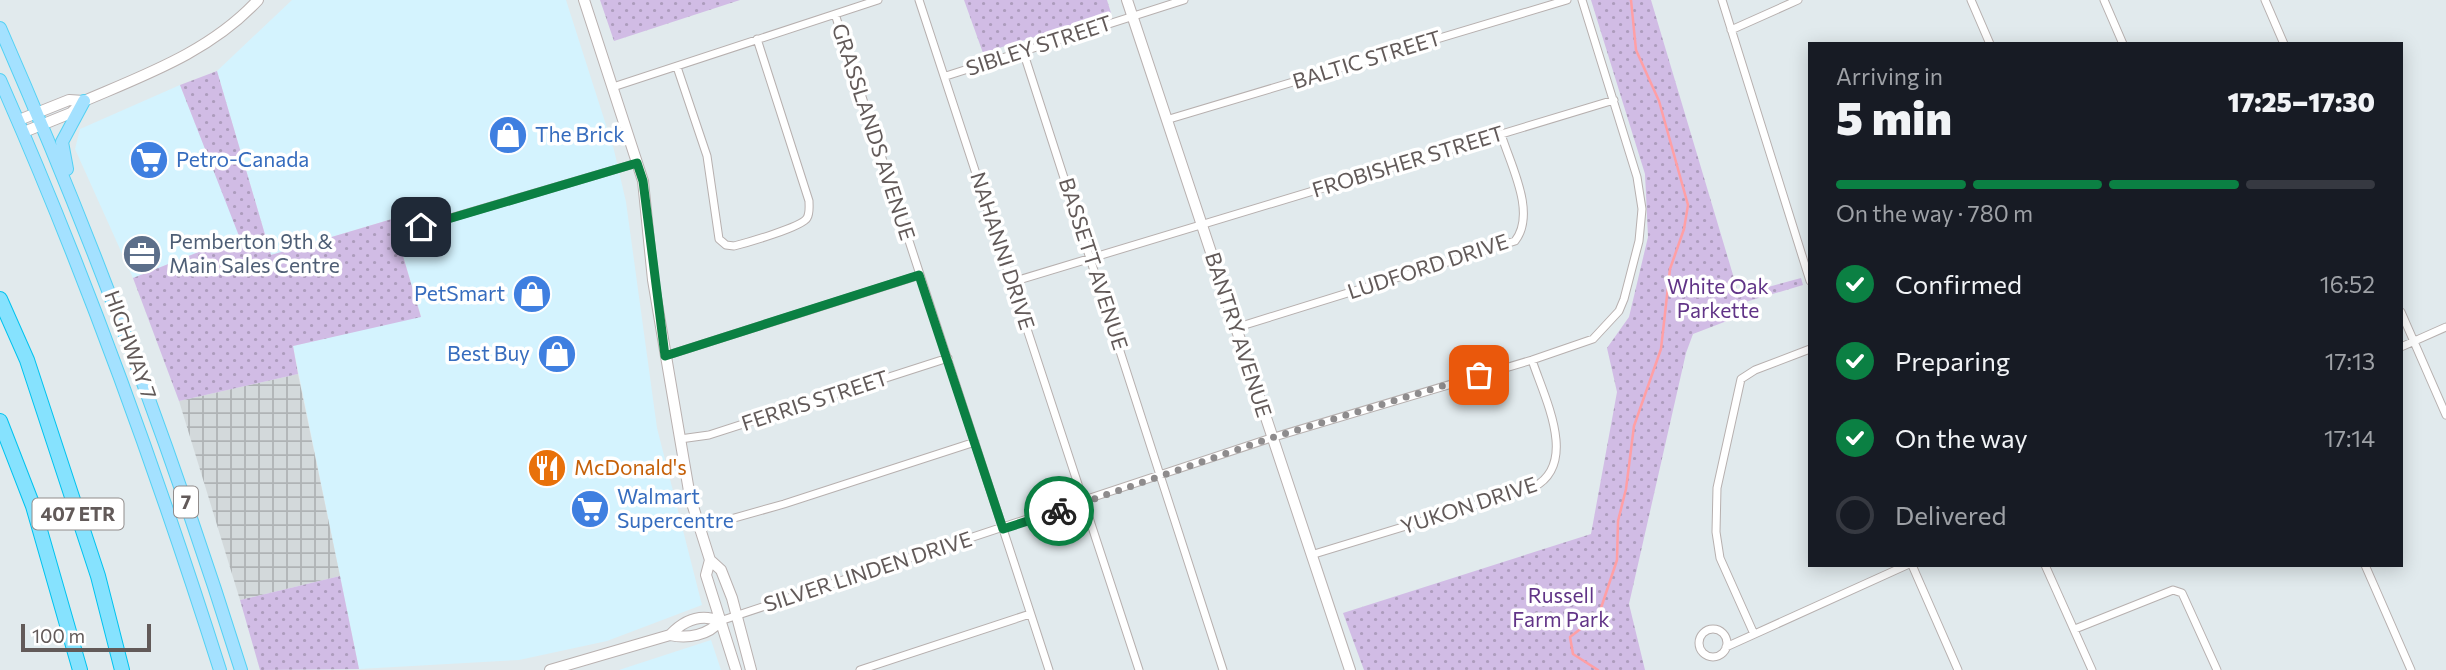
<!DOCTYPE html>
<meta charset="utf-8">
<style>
:root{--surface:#171b24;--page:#20242c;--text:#f1f3f6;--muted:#9ea1a6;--line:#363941;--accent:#0b8043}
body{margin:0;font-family:Commissioner,sans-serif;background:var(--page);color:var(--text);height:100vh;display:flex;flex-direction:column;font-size:26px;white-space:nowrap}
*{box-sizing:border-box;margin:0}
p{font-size:23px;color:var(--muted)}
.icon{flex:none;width:38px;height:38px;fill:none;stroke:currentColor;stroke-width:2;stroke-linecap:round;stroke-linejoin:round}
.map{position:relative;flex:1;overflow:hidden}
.drawer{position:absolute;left:1808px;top:42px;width:595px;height:525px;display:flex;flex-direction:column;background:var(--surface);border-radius:0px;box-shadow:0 4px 18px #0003}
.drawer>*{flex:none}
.scale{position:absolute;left:21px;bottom:18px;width:130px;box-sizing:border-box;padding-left:7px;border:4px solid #625a59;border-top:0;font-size:19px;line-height:24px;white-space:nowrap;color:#625a59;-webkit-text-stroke:5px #fff;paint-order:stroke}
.pin{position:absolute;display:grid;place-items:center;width:60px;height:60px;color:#fff;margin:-30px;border-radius:14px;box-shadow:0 4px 10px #0006}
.courier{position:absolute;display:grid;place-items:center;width:70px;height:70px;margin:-35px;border:5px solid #0b8043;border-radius:50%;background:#fff;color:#222;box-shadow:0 2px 9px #0007}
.summary em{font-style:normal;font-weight:800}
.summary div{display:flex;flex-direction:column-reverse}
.summary{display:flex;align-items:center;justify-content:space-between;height:119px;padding:0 28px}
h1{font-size:46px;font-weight:800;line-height:52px}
.bar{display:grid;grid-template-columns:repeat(4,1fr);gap:10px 7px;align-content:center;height:84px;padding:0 28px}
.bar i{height:9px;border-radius:5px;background:var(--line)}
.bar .on{background:var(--accent)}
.bar p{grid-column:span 4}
ol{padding:0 28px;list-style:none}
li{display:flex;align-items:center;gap:21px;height:77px}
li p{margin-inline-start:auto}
li .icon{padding:7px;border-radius:50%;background:var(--accent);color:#fff;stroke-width:4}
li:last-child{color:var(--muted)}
li i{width:38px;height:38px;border:4px solid var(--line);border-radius:50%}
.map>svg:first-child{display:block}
</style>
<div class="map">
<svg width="2446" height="670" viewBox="0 0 2446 670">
<defs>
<pattern id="industrial-grid" width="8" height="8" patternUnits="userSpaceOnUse" patternTransform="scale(1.75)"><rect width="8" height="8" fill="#d3d9db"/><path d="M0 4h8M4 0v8" fill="none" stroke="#afb3b5"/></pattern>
<pattern id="grass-dots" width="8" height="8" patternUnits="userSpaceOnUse" patternTransform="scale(1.75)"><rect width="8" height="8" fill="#d1bce5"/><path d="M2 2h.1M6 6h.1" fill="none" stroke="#ad9cbd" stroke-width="1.8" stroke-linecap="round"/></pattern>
</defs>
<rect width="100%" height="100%" fill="#e1eaed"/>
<!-- commercial -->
<path fill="#d4f3fe" d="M 292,0 L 566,0 L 614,150 L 626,202 L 657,428 L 702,605 L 607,641 L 519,660 L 359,669 L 293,346 L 421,316 L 392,219 L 271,255 L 217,71 Z
M 180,85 L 240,236 L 133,278 L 75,149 L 80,129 Z
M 711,640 L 721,670 L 619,670 Z"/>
<!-- industrial -->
<path fill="url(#industrial-grid)" d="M 298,374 L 340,576 L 240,600 L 179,401 Z"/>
<!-- grass -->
<path fill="url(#grass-dots)" d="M 600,0 L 740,0 L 614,41 Z
M 964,0 L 1107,0 L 1111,13 L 983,53 Z
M 1591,0 L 1651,0 L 1739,295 L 1801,278 L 1803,285 L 1742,303 L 1745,314 L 1693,334 L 1686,353 L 1629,604 L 1645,670 L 1364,670 L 1343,613 L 1591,534 L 1617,392 L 1607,348 L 1629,317 L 1648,237 L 1646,194 L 1645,174 Z
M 217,71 L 271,255 L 392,219 L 421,317 L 293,346 L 298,374 L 179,401 L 133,278 L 239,236 L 180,85 Z
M 340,576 L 359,669 L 260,670 L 240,600 Z"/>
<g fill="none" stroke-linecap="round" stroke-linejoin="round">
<!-- stream -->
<path stroke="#ff9fa5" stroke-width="2.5" d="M 1598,670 L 1573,654 L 1570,637 L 1596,617 L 1601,608 L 1617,560 L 1618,521 L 1626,489 L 1634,426 L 1661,349 L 1670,269 L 1684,229 L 1688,205 L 1659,101 L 1636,50 L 1631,0"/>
<!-- street casing -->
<g stroke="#b7b0af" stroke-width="9">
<path id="street" d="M 919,0 L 1139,670
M 1722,0 L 1810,281
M 1971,0 L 1990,44
M 2104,0 L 2123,44
M 2265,0 L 2284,44
M 835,14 L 1049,670
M 1731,30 L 1798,0
M 1023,51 L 1223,670
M 677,67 L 707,156 L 719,239 L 726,245 L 734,246 C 746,243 802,227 807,218 C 810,213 809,207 809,201 L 757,39
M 946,76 L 1184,0
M 613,87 L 878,0
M 1166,120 L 1567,0
M 406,231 L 637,163
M 1012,282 L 1614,100
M 2401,312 L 2446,415
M 1235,328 L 1515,241 C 1537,213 1510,164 1501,134
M 2401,347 L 2446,327
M 665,356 L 920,275
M 680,439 L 709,435 L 948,358
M 699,528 L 784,504 L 975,442
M 1311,555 L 1534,487 C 1579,463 1544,397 1532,360
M 1912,565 L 1958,670
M 2045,565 L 2092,670
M 2365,565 L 2411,670
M 720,621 L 1271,438 L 1532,360 L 1593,339 L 1619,311 L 1624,299 L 1639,241 L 1642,209 L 1637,177 L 1582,0
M1699 643a14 14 0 1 1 28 0a14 14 0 1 1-28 0Z
M 2075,629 L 2173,590 L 2182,593 L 2217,670
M 1754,634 L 1720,558 L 1716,532 L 1717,488 L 1741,379 L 1755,370 L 1810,349
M 1726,647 L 1907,565
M 860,670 L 1030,614"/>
</g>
<!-- secondary casing -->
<g stroke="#b9b1b0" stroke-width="12">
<path id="secondary" d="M 584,0 L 643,181 L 653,280 L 690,497 L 710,560 L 721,570 L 732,598 L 751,670
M 1127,0 L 1350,670
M 19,120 L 69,100 L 84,101
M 24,132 L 71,113 L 84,101 C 147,74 211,51 258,0
M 710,560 L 706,575 L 736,670
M 670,635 C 688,639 709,635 720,621
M 550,670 L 670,635 C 684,620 700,613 720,621"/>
</g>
<!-- primary casing -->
<g stroke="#53d1f3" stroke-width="14">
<path id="primary" d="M 0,28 C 92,238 172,451 241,670
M 0,80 C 85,272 156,469 220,670
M 67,169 L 62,142 L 84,101"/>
</g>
<!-- highway casing -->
<g stroke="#00c3ee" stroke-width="16">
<path id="highway" d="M 0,299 L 27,360 L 98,576 L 122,670
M 0,421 L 33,506 L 80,670"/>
</g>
<!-- street -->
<use href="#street" stroke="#fff" stroke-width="7"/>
<!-- secondary -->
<use href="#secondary" stroke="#fff" stroke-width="10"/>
<!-- primary -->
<use href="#primary" stroke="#a4e1ff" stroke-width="12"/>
<!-- highway -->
<use href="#highway" stroke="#86e2fe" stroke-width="14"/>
</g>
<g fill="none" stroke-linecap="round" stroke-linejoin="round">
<!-- done -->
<path stroke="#8e8c8d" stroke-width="7" stroke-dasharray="0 12.6" d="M 1059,511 L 1271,438 L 1479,375"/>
<!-- route -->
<path stroke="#0b8043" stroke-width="9" d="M 421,227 L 637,163 L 643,181 L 665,356 L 919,275 L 1003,529 L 1059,511"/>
</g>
<!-- icons -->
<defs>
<g id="shop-disc" transform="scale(2.0125)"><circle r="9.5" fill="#3f7fe0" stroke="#fff"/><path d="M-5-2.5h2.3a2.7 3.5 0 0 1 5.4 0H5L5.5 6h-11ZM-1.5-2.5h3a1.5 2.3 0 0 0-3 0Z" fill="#fff"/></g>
<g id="supermarket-disc" transform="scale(2.0125)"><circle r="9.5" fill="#3f7fe0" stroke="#fff"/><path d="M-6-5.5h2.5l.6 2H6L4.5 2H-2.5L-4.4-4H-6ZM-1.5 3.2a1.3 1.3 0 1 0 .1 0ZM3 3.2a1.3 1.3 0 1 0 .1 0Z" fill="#fff"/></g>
<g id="office-disc" transform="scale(2.0125)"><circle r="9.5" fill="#5c6f8a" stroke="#fff"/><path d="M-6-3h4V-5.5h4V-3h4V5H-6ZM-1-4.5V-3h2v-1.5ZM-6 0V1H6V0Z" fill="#fff"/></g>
<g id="restaurant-disc" transform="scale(2.0125)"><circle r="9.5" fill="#e8710a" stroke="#fff"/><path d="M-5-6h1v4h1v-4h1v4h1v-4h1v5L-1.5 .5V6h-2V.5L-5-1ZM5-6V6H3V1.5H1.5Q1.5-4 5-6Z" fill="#fff"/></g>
</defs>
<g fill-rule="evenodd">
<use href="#shop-disc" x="508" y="135"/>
<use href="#supermarket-disc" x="149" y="160"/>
<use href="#office-disc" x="142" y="254"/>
<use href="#shop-disc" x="532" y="294"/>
<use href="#shop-disc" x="557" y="354"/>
<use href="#restaurant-disc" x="547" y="468"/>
<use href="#supermarket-disc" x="590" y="509"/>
</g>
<g text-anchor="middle" stroke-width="7" stroke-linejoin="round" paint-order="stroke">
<!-- shield labels -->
<g fill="#fff" stroke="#918c8b" stroke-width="2">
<rect x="174" y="486.5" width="24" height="31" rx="5"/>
<rect x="32.5" y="498.5" width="91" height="31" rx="5"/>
</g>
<g font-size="19" font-weight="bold" fill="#625a59">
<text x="186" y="509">7</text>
<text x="78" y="521">407 ETR</text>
</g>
<!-- street labels -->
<g font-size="21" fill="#625a59" stroke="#fff">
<text transform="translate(1039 46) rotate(-18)" y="7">SIBLEY STREET</text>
<text transform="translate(1367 60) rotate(-17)" y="7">BALTIC STREET</text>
<text transform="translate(873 132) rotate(72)" y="7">GRASSLANDS AVENUE</text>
<text transform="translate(1408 162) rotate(-17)" y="7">FROBISHER STREET</text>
<text transform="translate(1002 251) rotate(72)" y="7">NAHANNI DRIVE</text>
<text transform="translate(1093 264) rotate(72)" y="7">BASSETT AVENUE</text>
<text transform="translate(1428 267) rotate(-18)" y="7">LUDFORD DRIVE</text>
<text transform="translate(1238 335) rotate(72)" y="7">BANTRY AVENUE</text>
<text transform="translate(130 345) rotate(70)" y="7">HIGHWAY 7</text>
<text transform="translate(815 401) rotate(-18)" y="7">FERRIS STREET</text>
<text transform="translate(1469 506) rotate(-18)" y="7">YUKON DRIVE</text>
<text transform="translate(868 572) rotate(-18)" y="7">SILVER LINDEN DRIVE</text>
</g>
<!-- shop labels -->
<g font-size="21" fill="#366cbe" stroke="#fff" text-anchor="start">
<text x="535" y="142">The Brick</text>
<text x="176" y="167">Petro-Canada</text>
<text x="505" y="301" text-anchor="end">PetSmart</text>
<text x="530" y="361" text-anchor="end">Best Buy</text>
<text x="617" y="504">Walmart<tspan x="617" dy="24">Supercentre</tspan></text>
</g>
<!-- service labels -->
<g font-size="21" fill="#4e5e75" stroke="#fff" text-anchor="start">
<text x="169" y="249">Pemberton 9th &amp;<tspan x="169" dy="24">Main Sales Centre</tspan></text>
</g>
<!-- park labels -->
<g font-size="21" fill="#613487" stroke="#fff">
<text x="1718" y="294">White Oak<tspan x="1718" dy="24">Parkette</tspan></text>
<text x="1561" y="603">Russell<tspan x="1561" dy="24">Farm Park</tspan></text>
</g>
<!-- food labels -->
<g font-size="21" fill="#c56008" stroke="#fff" text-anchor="start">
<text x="574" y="475">McDonald's</text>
</g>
</g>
</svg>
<div class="scale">100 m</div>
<div class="pin" style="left:1479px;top:375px;background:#ea580c"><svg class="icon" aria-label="bag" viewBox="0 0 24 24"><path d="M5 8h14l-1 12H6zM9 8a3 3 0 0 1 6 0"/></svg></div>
<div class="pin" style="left:421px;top:227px;background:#1f2937"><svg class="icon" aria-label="home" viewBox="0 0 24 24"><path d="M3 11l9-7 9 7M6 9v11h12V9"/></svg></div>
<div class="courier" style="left:1059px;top:511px"><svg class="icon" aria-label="bike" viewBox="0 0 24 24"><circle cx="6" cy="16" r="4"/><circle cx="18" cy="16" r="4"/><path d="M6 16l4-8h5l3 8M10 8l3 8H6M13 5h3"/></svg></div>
<section class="drawer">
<div class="summary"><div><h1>5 min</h1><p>Arriving in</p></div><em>17:25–17:30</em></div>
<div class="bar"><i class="on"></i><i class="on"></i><i class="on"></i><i></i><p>On the way · 780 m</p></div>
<ol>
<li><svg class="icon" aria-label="check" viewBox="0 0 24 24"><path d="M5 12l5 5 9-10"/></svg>Confirmed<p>16:52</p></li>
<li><svg class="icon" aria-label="check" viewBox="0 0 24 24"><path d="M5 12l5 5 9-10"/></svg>Preparing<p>17:13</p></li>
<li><svg class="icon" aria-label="check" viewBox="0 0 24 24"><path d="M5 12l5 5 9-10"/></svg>On the way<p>17:14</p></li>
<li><i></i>Delivered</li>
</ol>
</section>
</div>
